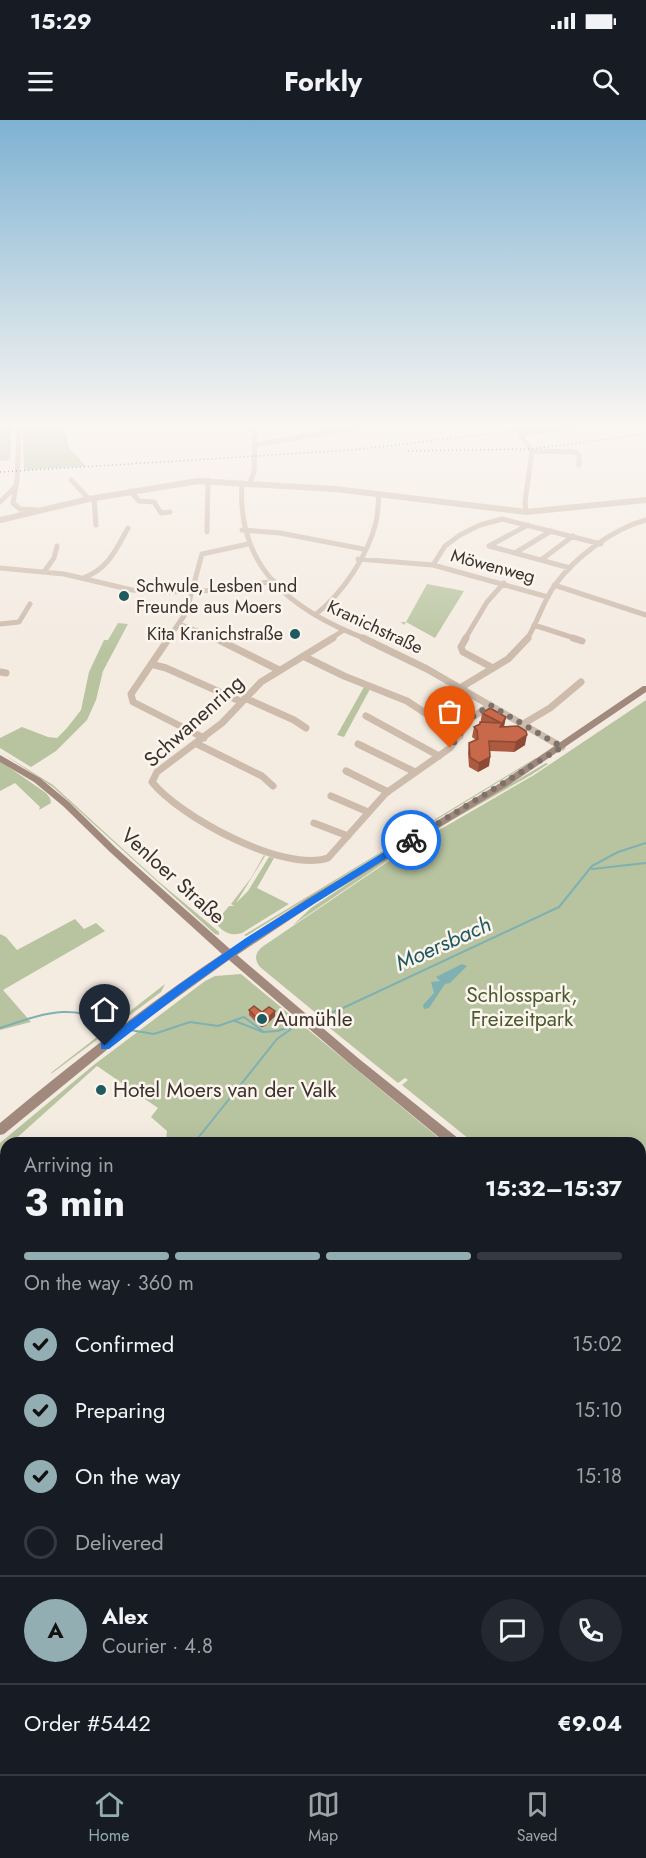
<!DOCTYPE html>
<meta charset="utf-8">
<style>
:root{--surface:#171b24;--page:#242831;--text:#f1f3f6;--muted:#9ea1a6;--line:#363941;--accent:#92aeb2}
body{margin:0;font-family:Jost,sans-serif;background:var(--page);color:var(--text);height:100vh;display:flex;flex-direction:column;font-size:22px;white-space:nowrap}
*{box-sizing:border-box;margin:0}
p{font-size:20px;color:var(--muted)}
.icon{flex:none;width:33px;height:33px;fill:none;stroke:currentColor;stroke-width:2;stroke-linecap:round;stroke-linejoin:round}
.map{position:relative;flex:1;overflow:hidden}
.sheet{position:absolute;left:0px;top:1017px;width:646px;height:638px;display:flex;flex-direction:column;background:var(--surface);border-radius:18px 18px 0 0;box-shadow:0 6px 24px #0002}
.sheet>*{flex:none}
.pin{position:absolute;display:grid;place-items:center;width:51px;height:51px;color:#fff;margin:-62px -26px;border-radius:50% 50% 50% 0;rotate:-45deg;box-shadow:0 0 6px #0007}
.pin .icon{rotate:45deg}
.courier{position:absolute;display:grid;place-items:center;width:60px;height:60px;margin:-30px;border:4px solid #1a73e8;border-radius:50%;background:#fff;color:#222;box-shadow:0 2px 8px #0007}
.summary em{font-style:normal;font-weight:700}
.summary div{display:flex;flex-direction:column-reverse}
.summary{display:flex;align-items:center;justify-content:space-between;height:102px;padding:0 24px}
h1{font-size:39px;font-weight:700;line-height:45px}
.bar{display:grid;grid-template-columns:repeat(4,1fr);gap:9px 6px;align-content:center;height:72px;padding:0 24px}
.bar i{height:8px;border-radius:4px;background:var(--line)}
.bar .active{background:var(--accent)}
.bar p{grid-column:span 4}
.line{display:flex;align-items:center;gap:15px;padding:0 24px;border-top:2px solid var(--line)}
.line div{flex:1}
.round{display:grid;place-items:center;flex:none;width:63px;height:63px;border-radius:32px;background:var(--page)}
ol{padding:0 24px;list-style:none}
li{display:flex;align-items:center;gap:18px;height:66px}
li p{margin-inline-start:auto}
li .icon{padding:6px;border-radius:50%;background:var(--accent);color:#111;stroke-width:4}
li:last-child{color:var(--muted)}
li i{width:33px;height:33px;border:3px solid var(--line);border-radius:50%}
.status{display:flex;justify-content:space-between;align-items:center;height:42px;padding:0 30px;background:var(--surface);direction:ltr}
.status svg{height:16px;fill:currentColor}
header{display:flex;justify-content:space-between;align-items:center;height:78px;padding:0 24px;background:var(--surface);font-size:27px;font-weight:700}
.tab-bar{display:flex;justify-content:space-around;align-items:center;height:84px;border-top:2px solid var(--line);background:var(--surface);font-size:16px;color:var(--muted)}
.tab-bar a{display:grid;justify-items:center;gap:3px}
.tab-bar .active{color:var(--accent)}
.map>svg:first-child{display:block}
</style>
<div class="status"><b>15:29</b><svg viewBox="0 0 49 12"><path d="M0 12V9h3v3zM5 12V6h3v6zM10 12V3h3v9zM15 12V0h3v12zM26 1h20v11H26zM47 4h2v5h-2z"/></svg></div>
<header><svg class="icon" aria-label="menu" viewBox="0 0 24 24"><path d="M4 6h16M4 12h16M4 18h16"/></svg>Forkly<svg class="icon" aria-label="search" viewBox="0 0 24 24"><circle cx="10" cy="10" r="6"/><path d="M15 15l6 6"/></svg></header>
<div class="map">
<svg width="646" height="1654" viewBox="0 0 646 1654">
<rect width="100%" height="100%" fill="#f4ebe1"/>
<!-- green -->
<path fill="#b8c4a0" d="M 0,304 L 12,305 L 10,340 L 0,341 Z
M 64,307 L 69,328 L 86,346 L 24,350 L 23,311 Z
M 427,464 L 464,471 L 435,518 L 406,502 L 404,505 L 401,502 L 406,502 Z
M 118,503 L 128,504 L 103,551 L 96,580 L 87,600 L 56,631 L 31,647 L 0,628 L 0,618 L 22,607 L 48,617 L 57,618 L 67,608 L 81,590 L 89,552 L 104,520 L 108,520 Z
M 364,567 L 370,569 L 344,617 L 337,615 Z
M 646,580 L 646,1160 L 640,1156 L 640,1023 L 474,1023 L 402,965 L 408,960 L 405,958 L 398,963 L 326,905 L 328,903 L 260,847 C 254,839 255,833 262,827 L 408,728 L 534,655 Z
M 0,632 L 53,665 L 158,761 L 219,812 L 219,815 L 215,814 L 53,667 Z
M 536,638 L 538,638 L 246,816 L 244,815 Z
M 0,641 L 46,673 L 50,678 L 51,683 L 39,690 L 40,687 L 15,663 L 0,671 Z
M 546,643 L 548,644 L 531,655 L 424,716 L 293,805 L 311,788 L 391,735 Z
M 264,735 L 265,736 L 236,783 L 248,771 L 269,737 L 274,738 L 257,768 L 289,784 L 242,813 C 228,817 222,810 215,803 L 229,786 L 234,786 L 231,784 L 251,758 Z
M 75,799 L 84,809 L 96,803 L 105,811 L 3,870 L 31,902 L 0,910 L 0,814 L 6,817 L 17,830 Z
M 241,854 L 445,1023 L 162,1023 L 166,1020 L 167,1011 L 151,997 L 158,988 L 97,946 L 11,1023 L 6,1023 L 6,1027 L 0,1033 L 0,1023 L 95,944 L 205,861 L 215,856 Z
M 165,864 L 161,872 L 51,954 L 52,952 Z
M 640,1180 L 646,1184 L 646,1266 L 641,1274 Z
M 6,1237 L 6,1648 L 640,1648 L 641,1586 L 646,1591 L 646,1654 L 0,1654 L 0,1250 Z"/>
<!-- water -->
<path fill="#7fb0b2" d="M 462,844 L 467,846 L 450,863 L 445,864 L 429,888 L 424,889 L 423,885 L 434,873 L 431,862 L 440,861 L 436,857 Z"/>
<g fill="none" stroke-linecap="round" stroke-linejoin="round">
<!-- stream -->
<path stroke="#7fb0b2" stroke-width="2" d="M 592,749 L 646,743
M 312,900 L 343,888 L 559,787 L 592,746 L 618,732 L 646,723
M 235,901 L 263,912
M 0,908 C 51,891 72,883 122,907
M 130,910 L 154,914 L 190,902 L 218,906 L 244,897 L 264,912 L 277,911 L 304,903
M 194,1023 L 277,919 L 291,909"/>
<!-- minor-far1 -->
<path stroke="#cdbbac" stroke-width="5" d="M 19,303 L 17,361 L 13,383 L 20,389 L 38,390
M 255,325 L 380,303
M 532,331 L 575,332 L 579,335 L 579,345
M 71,360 L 89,379
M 242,363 C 236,449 293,491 366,519
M 250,363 L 254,352 L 255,303
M 130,371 L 139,381 L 154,382 L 161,393 L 170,392
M 94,378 L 96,405
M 0,382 L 15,367
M 526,392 L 525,382 L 532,331 L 520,314 L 584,305
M 242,410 L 280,413 L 363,429
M 207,412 L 208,360
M 489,426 L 570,448
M 489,426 L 528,405
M 515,433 L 551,411
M 358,439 L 433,445 L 548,477
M 541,440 L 573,416
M 433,445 L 445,426 L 460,415 L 480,405 L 502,399 L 601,424
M 0,448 L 64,454 L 132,470 L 167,472 L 223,470 L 274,461
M 44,452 L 54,438 L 57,426
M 83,458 C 108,449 116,430 128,408
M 554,465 L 646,495
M 315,495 C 342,474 368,436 376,402 C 378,393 378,383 379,374
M 0,504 L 19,502 L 30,484
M 179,504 L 218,519
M 534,505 L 577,519
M 168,519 L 186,493 L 202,434 L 248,424
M 330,519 L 344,510
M 465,519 L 487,482 L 504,463
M 527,519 C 538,502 543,481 555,465 C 575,437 613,409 646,400"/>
<!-- minor -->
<path stroke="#cdbbac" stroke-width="7" d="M 169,518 L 131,574 L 133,582 L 204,618
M 215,518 L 279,550
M 333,518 L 261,562 L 222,603 L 157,652 L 152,662 C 180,697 284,753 328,738 L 386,673 L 450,628 L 472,598 L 490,585
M 363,518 L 427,549 L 562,627
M 466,518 L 461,527 L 463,532 L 493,548
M 573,518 L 582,521
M 305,537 L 344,556 L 407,581 L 460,616
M 151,544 L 166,548 L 242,582
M 0,552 L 6,553
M 460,568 L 508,539 L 528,518
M 245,578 L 294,600 L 306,608
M 366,596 L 439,636
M 523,604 L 550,588 L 581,562
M 197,624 L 262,656 L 273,666
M 358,624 L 415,652
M 346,651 L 388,672
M 331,676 L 368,692
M 314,703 L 348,716"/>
<!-- tertiary -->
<path stroke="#cdbbac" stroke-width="6" d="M 0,400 L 89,379 L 198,361 L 335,369 L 526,392 L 646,380"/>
<!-- secondary -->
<path fill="#a18a7d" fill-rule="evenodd" d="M 643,566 L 646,566 L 646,572 L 506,667 L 315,783 L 237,835 L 358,938 L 459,1019 L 461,1023 L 446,1023 L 350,944 L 229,840 L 125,915 L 4,1014 L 0,1015 L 0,1003 C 72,943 145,886 222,834 L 110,732 L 63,686 L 34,662 L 0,642 L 0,635 L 40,658 L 69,682 L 116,728 L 230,829 L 308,778 L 500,663 Z
M 640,1165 L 646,1167 L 646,1181 L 640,1179 Z"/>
<!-- rail -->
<path stroke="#3b302b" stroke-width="1.5" stroke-dasharray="1 3" stroke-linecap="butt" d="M 408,331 L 531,329 L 646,314
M 0,352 L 353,330 L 581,303"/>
</g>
<!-- wall -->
<path fill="#ac5a40" d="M 490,588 L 504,607 L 525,625 L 514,632 L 490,631 L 490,637 L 489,646 L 478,652 L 469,647 L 468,633 L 469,623 L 476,620 L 472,617 L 474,607 L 480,605 L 482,593 Z
M 249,890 L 262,892 L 275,891 L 275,896 L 265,906 L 261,907 L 249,895 Z"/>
<!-- shaded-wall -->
<path fill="#8c4a34" d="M 506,597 L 504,607 L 500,607 Z
M 527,615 L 525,625 L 514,632 L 516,622 Z
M 490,637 L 489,646 L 478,652 L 479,643 Z
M 275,891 L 275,896 L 265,906 L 261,907 L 261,902 Z"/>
<!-- building -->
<path fill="#c8694b" stroke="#8c4a34" stroke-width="1.5" d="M 490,588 L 506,597 L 500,607 L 518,606 L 526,611 L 527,615 L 516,622 L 489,621 L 490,637 L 479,643 L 470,637 L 469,623 L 478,619 L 477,610 L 474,607 L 480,604 L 480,602 L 501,603 L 482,593 Z
M 254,886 L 262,892 L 269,887 L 275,891 L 265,901 L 261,902 L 249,890 Z"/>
<!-- sky -->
<linearGradient id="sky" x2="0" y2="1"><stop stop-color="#7eb2d2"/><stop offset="0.57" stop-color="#faf6f2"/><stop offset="1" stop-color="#faf6f2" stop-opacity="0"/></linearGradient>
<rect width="646" height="534" fill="url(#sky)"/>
<!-- route -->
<path fill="#1a73e8" d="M 408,717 L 415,720 L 252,823 L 184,871 L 109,929 L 101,929 L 101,923 L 177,866 L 246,818 Z"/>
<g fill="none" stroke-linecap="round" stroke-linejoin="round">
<!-- done -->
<path stroke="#7c716b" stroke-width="6" stroke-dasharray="0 10.8" d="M 411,720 L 562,627 L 490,585 L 472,597 L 450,628"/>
</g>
<!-- markers -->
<g fill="#1f5a5e" stroke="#fbf5ee" stroke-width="2">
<circle cx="124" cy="476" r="6"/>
<circle cx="295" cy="514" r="6"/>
<circle cx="262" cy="899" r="6"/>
<circle cx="101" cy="970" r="6"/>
</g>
<g text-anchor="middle" stroke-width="5" stroke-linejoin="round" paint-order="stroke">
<!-- far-street labels -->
<g font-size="18" fill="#3b302b" stroke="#fbf5ee">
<text transform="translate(493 446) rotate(15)" y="6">Möwenweg</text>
<text transform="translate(375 507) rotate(25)" y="6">Kranichstraße</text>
</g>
<!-- far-poi labels -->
<g font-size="18" fill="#3b302b" stroke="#fbf5ee" text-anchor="start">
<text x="136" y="472">Schwule, Lesben und<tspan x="136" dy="21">Freunde aus Moers</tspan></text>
<text x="283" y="520" text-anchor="end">Kita Kranichstraße</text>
</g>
<!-- street labels -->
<g font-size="21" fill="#3b302b" stroke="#fbf5ee">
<text transform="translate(194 601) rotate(-42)" y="7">Schwanenring</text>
<text transform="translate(173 756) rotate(42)" y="7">Venloer Straße</text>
</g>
<!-- park labels -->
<g font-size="21" fill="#4a5a2e" stroke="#fbf5ee">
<text x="522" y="882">Schlosspark,<tspan x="522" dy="24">Freizeitpark</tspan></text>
</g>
<!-- poi labels -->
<g font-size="21" fill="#3b302b" stroke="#fbf5ee" text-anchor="start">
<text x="274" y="906">Aumühle</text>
<text x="113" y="977">Hotel Moers van der Valk</text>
</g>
<!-- water labels -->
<g font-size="22" font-style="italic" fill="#1f5a5e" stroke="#fbf5ee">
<text transform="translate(443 823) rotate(-24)" y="8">Moersbach</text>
</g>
</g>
</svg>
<div class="pin" style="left:450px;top:628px;background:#ea580c"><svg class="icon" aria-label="bag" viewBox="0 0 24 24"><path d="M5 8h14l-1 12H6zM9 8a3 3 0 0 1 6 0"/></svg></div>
<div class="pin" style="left:105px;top:926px;background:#1f2937"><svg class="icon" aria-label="home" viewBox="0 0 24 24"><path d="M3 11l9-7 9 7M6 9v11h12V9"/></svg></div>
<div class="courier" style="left:411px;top:720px"><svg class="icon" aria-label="bike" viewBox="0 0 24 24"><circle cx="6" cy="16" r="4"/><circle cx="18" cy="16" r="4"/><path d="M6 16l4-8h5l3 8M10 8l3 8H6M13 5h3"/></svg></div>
<section class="sheet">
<div class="summary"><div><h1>3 min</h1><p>Arriving in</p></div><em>15:32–15:37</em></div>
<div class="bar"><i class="active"></i><i class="active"></i><i class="active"></i><i></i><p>On the way · 360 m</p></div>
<ol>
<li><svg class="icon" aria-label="check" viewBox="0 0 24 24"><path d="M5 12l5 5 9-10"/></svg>Confirmed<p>15:02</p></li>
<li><svg class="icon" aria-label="check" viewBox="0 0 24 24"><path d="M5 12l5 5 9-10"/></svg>Preparing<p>15:10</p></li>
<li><svg class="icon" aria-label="check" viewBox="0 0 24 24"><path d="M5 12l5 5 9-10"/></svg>On the way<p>15:18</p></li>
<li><i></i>Delivered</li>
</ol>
<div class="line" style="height:108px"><b class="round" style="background:var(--accent);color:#111">A</b><div><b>Alex</b><p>Courier · 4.8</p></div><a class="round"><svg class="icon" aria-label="chat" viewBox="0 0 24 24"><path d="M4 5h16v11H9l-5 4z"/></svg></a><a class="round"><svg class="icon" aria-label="phone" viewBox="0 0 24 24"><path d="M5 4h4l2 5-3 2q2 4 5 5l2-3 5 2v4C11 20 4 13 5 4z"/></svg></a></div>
<div class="line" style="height:78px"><div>Order #5442</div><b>€9.04</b></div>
</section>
</div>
<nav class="tab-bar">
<a class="active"><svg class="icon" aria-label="home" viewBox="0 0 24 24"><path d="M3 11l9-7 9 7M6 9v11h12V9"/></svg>Home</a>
<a><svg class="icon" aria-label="map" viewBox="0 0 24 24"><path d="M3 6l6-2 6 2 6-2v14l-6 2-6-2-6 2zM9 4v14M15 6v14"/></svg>Map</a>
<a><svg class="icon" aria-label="saved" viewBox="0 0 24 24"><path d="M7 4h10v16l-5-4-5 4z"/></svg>Saved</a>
</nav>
